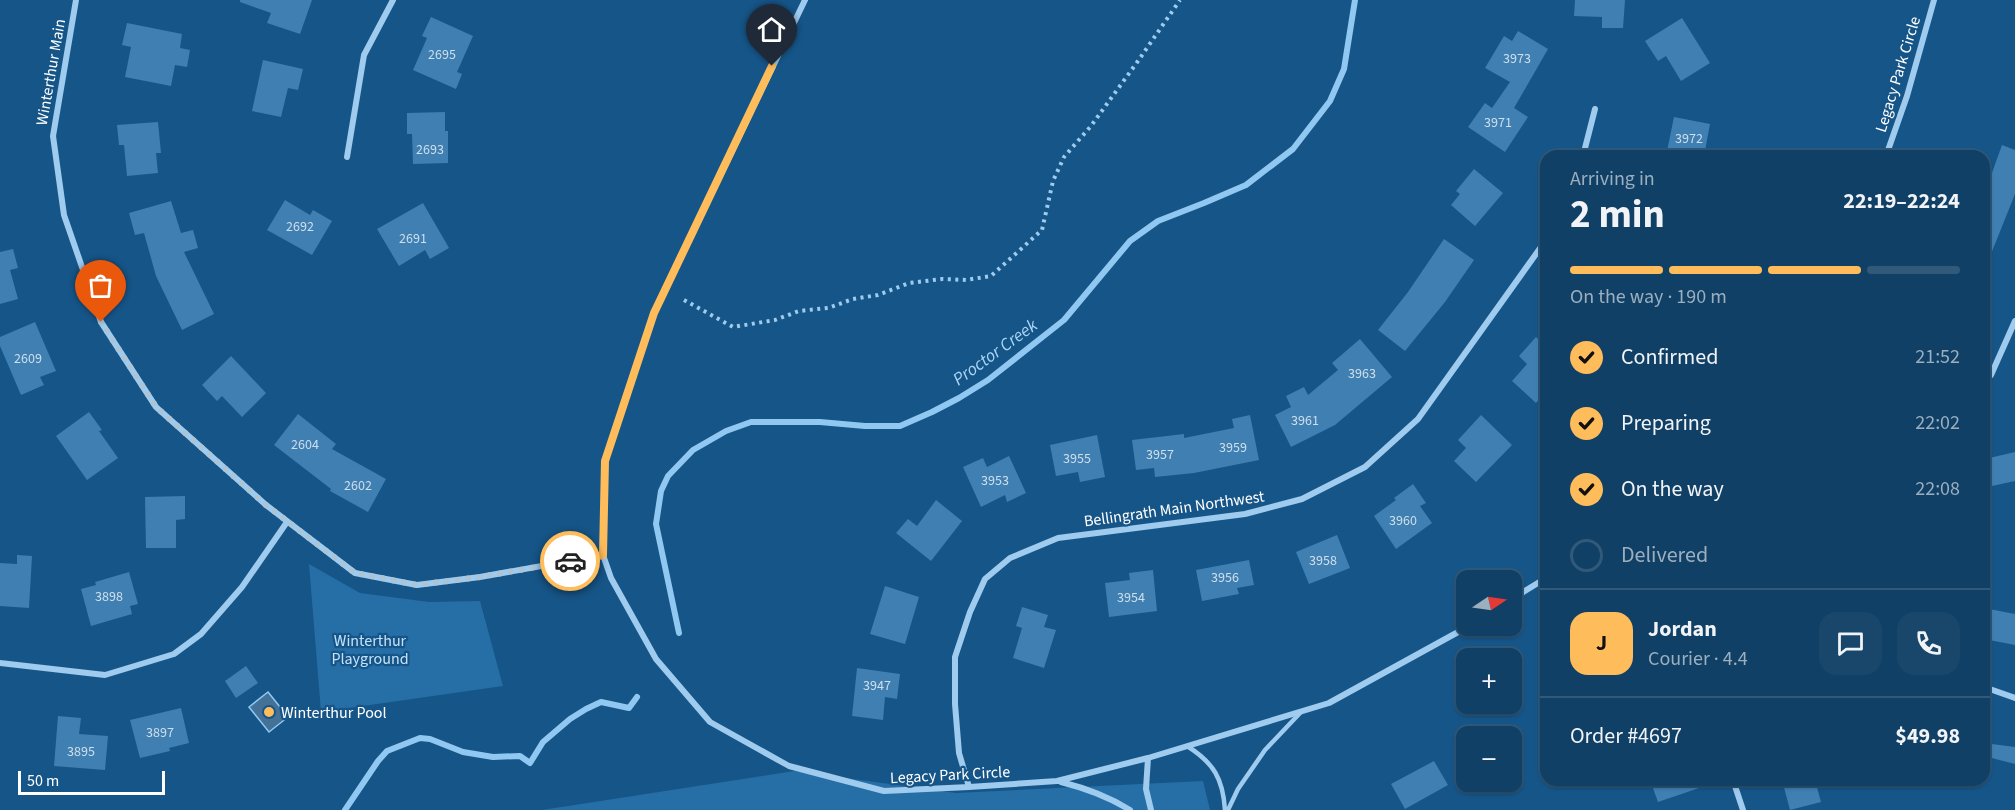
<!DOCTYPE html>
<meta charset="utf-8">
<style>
:root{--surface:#104066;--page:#19476c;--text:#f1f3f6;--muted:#9cafbf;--line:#30597a;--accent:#ffbc5b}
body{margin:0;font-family:"Source Sans 3",sans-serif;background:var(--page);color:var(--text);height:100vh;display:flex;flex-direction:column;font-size:22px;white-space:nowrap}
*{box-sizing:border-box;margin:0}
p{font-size:20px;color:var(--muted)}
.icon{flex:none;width:33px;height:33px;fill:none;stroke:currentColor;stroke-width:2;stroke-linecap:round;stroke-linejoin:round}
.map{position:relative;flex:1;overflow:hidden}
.drawer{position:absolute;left:1540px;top:150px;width:450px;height:636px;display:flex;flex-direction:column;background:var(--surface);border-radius:18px;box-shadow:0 2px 4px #0004,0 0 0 2px var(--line)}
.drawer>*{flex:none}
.needle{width:39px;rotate:77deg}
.buttons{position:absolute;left:1456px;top:570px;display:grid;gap:12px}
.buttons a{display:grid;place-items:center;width:66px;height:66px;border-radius:12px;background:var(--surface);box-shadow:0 2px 4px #0004,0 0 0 2px var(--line);font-size:30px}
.scale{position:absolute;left:18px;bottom:15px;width:147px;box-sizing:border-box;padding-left:6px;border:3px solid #fff;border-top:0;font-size:16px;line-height:21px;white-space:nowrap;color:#fff;-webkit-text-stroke:4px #165588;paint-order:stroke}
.pin{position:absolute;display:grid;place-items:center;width:51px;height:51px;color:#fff;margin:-62px -26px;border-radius:50% 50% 50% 0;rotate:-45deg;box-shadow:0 0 6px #0007}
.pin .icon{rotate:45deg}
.courier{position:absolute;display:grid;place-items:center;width:60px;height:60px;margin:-30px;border:4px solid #ffbc5b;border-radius:50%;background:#fff;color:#222;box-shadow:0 2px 8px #0007}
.head em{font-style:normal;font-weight:700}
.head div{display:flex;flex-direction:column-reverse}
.head{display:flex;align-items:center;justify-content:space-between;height:102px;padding:0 30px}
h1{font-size:39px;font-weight:700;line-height:45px}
.bar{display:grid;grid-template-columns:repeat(4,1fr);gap:9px 6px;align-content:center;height:72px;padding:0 30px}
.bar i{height:8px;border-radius:4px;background:var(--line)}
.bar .selected{background:var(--accent)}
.bar p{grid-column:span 4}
.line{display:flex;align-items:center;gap:15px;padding:0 30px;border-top:2px solid var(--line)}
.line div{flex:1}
.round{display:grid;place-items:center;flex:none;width:63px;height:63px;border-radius:18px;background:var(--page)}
ol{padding:0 30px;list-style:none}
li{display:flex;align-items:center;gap:18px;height:66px}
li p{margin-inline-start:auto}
li .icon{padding:6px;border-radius:50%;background:var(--accent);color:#111;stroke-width:4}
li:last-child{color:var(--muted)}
li i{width:33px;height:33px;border:3px solid var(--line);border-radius:50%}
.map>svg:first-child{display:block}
</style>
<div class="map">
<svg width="2015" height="810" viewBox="0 0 2015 810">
<rect width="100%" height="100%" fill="#165588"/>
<!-- green -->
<path fill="#266ea6" d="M 309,564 L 360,593 L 429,602 L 480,601 L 503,686 L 321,712 Z
M 794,771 L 956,793 L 1203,781 L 1210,810 L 542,810 Z"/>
<!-- water -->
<path fill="#437197" stroke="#90c8f1" stroke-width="1.5" d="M 268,692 L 288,717 L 269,732 L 249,707 Z"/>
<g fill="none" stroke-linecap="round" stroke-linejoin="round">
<!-- stream -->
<path stroke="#90c8f1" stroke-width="6" d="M 679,633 L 656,524 L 661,491 L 668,476 L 693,450 L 726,431 L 751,422 L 820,422 L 865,426 L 900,426 L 932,412 L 959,398 L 988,380 L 1064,320 L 1130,241 L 1158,221 L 1204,203 L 1246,185 L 1293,149 L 1330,101 L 1344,69 L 1355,0
M 345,810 L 378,761 L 387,751 L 420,738 L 430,739 L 463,752 L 493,757 L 520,756 L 530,763 L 543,742 L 570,719 L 586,709 L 601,702 L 629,708 L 637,697"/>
</g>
<!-- building -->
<path fill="#3f7fb2" d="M 240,0 L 312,0 L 300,34 L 267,23 L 271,13 L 240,2 Z
M 1575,0 L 1625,0 L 1623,28 L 1602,28 L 1602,17 L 1574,16 Z
M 431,17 L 473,36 L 457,72 L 462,74 L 456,89 L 413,70 L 427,38 L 422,36 Z
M 1682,18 L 1710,63 L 1681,81 L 1666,56 L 1658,61 L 1645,41 Z
M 127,23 L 182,34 L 180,48 L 190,50 L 187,67 L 175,65 L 171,86 L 125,77 L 131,47 L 122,45 Z
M 1518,31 L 1548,49 L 1514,108 L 1528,117 L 1505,152 L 1468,127 L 1485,103 L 1492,108 L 1510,82 L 1485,68 L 1504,36 L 1512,41 Z
M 263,60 L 303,69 L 298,90 L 288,88 L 281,117 L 252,111 Z
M 445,112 L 445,131 L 448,131 L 448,163 L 413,164 L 412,134 L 407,134 L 407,113 Z
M 1674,117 L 1710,124 L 1704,156 L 1666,156 Z
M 158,122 L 161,153 L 156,153 L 158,173 L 127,176 L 124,145 L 119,145 L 117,125 Z
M 2002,145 L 2015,150 L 2015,194 L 1985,269 L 1984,195 Z
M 1474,169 L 1503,193 L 1475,226 L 1451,205 L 1460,194 L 1456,191 Z
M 285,200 L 310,215 L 313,210 L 332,221 L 312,255 L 267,230 Z
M 171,201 L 181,233 L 193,230 L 198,248 L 184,252 L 214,314 L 182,330 L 156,276 L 144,233 L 135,235 L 129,213 Z
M 423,203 L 449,248 L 430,259 L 425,250 L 399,266 L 377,229 Z
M 1444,239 L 1474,260 L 1445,302 L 1405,351 L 1378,330 L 1408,292 Z
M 13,249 L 18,268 L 10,270 L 18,299 L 0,304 L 0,252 Z
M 35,322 L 56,371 L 40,377 L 44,385 L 21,395 L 0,346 L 0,337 Z
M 1536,337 L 1546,347 L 1546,391 L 1536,403 L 1512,381 L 1527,364 L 1519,356 Z
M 1360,339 L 1392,377 L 1335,425 L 1291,447 L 1275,415 L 1291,407 L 1286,396 L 1304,387 L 1308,395 L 1338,370 L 1332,363 Z
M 231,356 L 266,393 L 242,417 L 222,396 L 217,401 L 202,385 Z
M 89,412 L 102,430 L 99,431 L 118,458 L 87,480 L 56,436 Z
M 298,414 L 336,444 L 332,449 L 386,479 L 368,512 L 330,491 L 331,489 L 274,445 Z
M 1250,415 L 1259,460 L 1194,473 L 1155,477 L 1154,468 L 1136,470 L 1132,440 L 1184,434 L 1184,438 L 1234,428 L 1232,419 Z
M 1481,415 L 1512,445 L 1476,482 L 1454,461 L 1466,448 L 1458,440 Z
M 1097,435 L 1105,477 L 1080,482 L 1078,472 L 1056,476 L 1050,445 Z
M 2015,452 L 2015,481 L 1992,486 L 1985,459 Z
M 1009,456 L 1026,493 L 1007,502 L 1005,495 L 981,507 L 963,467 L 983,458 L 987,467 Z
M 1413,484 L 1426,503 L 1420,506 L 1432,523 L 1396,549 L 1374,516 L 1396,500 L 1394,498 Z
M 185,496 L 185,519 L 176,520 L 176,548 L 146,548 L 145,497 Z
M 936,500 L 962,521 L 931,561 L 896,533 L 908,519 L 917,526 Z
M 1337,535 L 1350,568 L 1309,584 L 1296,552 Z
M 17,555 L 32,556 L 29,608 L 0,606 L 0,563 L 17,564 Z
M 1249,560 L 1254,585 L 1237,588 L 1239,594 L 1202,601 L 1196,570 Z
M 1153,570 L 1157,611 L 1109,617 L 1105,583 L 1130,580 L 1129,573 Z
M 129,572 L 138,604 L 130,606 L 132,614 L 91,626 L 81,589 L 96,585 L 95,582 Z
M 885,586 L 919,597 L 905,644 L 870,634 Z
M 1022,607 L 1048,615 L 1044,627 L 1056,630 L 1044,668 L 1013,658 L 1022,628 L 1016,626 Z
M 1984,608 L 2015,614 L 2015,645 L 1984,639 Z
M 246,666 L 258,683 L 236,698 L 225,681 Z
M 857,668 L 900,674 L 897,699 L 885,697 L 883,720 L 852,716 Z
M 181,708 L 189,743 L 169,748 L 170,751 L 140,758 L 130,720 Z
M 58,716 L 81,718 L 79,734 L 108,736 L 105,770 L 54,766 Z
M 1984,743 L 2015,747 L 2015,764 L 1984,756 Z
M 1434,761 L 1448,785 L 1405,809 L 1391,784 Z
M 1650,780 L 1713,780 L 1714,783 L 1658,802 Z
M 1782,780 L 1815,780 L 1821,802 L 1790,810 Z"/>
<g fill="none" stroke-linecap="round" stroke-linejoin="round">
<!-- path -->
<path stroke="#9ecbee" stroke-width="4" stroke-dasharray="3 4.5" stroke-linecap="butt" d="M 684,300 L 733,327 L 775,320 L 799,311 L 828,308 L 853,299 L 878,295 L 909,283 L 942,279 L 966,280 L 991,276 L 1042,230 L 1053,181 L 1064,157 L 1091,126 L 1138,61 L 1180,0"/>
<!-- lane -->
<path stroke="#9ecbee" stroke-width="4.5" d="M 1187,746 C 1214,763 1223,779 1225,810
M 1228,810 L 1238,789 L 1265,750 L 1301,712"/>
<!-- street -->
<path stroke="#9ecbee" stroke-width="6" d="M 76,0 L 53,136 L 64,215 L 101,322 L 156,407 L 266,505 L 355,573 L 417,585 L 480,577 L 603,555
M 805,0 L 654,313 L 605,461 L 603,555 L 611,578 L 656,659 L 710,722 L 789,766 L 884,791 L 969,787 L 1057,781 L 1148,758 L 1329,703 L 1469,626
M 1583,156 L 1595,109
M 1886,156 L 1907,96 L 1934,0
M 347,157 L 364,55 L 393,0
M 1991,375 L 2015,321
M 1512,599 L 1546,578
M 0,663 L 105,675 L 174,654 L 201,634 L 242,587 L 287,522
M 1984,687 L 2015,698
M 1148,758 L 1146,789 L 1151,810
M 1733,780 L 1743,810
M 1061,782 C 1085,788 1109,797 1130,810
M 969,787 L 959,753 L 955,704 L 955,657 L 970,612 L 985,579 L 1010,558 L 1058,538 L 1245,514 L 1302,499 L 1365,467 L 1418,419 L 1546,240"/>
</g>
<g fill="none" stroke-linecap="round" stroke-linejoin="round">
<!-- done -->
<path stroke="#adc4d5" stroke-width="6" stroke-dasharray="0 10.8" d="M 101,322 L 156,407 L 266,505 L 355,573 L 417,585 L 480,577 L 570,561"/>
<!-- route -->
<path stroke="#ffbc5b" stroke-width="8" d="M 570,561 L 603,555 L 605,461 L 654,313 L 772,66"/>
</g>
<!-- markers -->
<circle fill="#ffbc5b" stroke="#165588" stroke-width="2" cx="269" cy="712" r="6"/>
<g text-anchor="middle" stroke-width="4.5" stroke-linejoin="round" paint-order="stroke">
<!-- number labels -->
<g font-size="14" fill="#cfdfec">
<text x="442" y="59">2695</text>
<text x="1517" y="63">3973</text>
<text x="1498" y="127">3971</text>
<text x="1689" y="143">3972</text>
<text x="430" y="154">2693</text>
<text x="300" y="231">2692</text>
<text x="413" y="243">2691</text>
<text x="28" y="363">2609</text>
<text x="1362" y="378">3963</text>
<text x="1305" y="425">3961</text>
<text x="305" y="449">2604</text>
<text x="1233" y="452">3959</text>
<text x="1160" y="459">3957</text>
<text x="1077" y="463">3955</text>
<text x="995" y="485">3953</text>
<text x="358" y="490">2602</text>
<text x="1403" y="525">3960</text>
<text x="1323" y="565">3958</text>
<text x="1225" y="582">3956</text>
<text x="109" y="601">3898</text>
<text x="1131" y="602">3954</text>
<text x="877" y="690">3947</text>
<text x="160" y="737">3897</text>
<text x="81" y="756">3895</text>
</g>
<!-- street labels -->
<g font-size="16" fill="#fff" stroke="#165588">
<text transform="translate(50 72) rotate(-80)" y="6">Winterthur Main</text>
<text transform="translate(1897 74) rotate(-73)" y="6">Legacy Park Circle</text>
<text transform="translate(1174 508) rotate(-8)" y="6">Bellingrath Main Northwest</text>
<text transform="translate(950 774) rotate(-3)" y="6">Legacy Park Circle</text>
</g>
<!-- park labels -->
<g font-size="16" fill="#c4e3fa" stroke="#165588">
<text x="370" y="646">Winterthur<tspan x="370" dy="18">Playground</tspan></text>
</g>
<!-- poi labels -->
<g font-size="16" fill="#fff" stroke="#165588" text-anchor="start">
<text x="281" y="718">Winterthur Pool</text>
</g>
<!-- water labels -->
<g font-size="18" font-style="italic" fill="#a9d5f6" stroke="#165588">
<text transform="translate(995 352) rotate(-36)" y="6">Proctor Creek</text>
</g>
</g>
</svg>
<div class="buttons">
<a><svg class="needle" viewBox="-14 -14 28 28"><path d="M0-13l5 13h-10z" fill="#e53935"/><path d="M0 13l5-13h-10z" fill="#9cafbf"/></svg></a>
<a>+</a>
<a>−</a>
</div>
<div class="scale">50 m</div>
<div class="pin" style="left:101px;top:322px;background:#ea580c"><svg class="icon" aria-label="bag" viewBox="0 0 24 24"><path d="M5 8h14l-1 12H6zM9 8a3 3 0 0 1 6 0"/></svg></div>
<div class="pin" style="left:772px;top:66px;background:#1f2937"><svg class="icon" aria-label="home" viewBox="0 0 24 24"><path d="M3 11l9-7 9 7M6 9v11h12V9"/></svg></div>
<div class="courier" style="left:570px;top:561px"><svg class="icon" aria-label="car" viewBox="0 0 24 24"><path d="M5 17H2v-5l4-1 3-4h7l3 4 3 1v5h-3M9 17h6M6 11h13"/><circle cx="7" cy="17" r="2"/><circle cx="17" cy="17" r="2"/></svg></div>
<section class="drawer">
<div class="head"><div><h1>2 min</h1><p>Arriving in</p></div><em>22:19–22:24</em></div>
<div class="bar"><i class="selected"></i><i class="selected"></i><i class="selected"></i><i></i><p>On the way · 190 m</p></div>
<ol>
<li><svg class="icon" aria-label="check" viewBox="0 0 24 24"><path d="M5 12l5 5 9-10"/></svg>Confirmed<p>21:52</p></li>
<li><svg class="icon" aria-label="check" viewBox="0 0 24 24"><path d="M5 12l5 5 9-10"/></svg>Preparing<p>22:02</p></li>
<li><svg class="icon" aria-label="check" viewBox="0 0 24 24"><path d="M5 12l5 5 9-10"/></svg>On the way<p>22:08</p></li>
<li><i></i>Delivered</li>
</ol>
<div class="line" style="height:108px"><b class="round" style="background:var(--accent);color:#111">J</b><div><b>Jordan</b><p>Courier · 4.4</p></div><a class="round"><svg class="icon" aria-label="chat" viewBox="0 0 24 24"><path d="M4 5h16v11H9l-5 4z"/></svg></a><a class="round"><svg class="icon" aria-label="phone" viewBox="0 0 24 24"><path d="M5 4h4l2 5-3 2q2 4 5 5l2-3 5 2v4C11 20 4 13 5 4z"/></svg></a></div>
<div class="line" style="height:78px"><div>Order #4697</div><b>$49.98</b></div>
</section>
</div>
